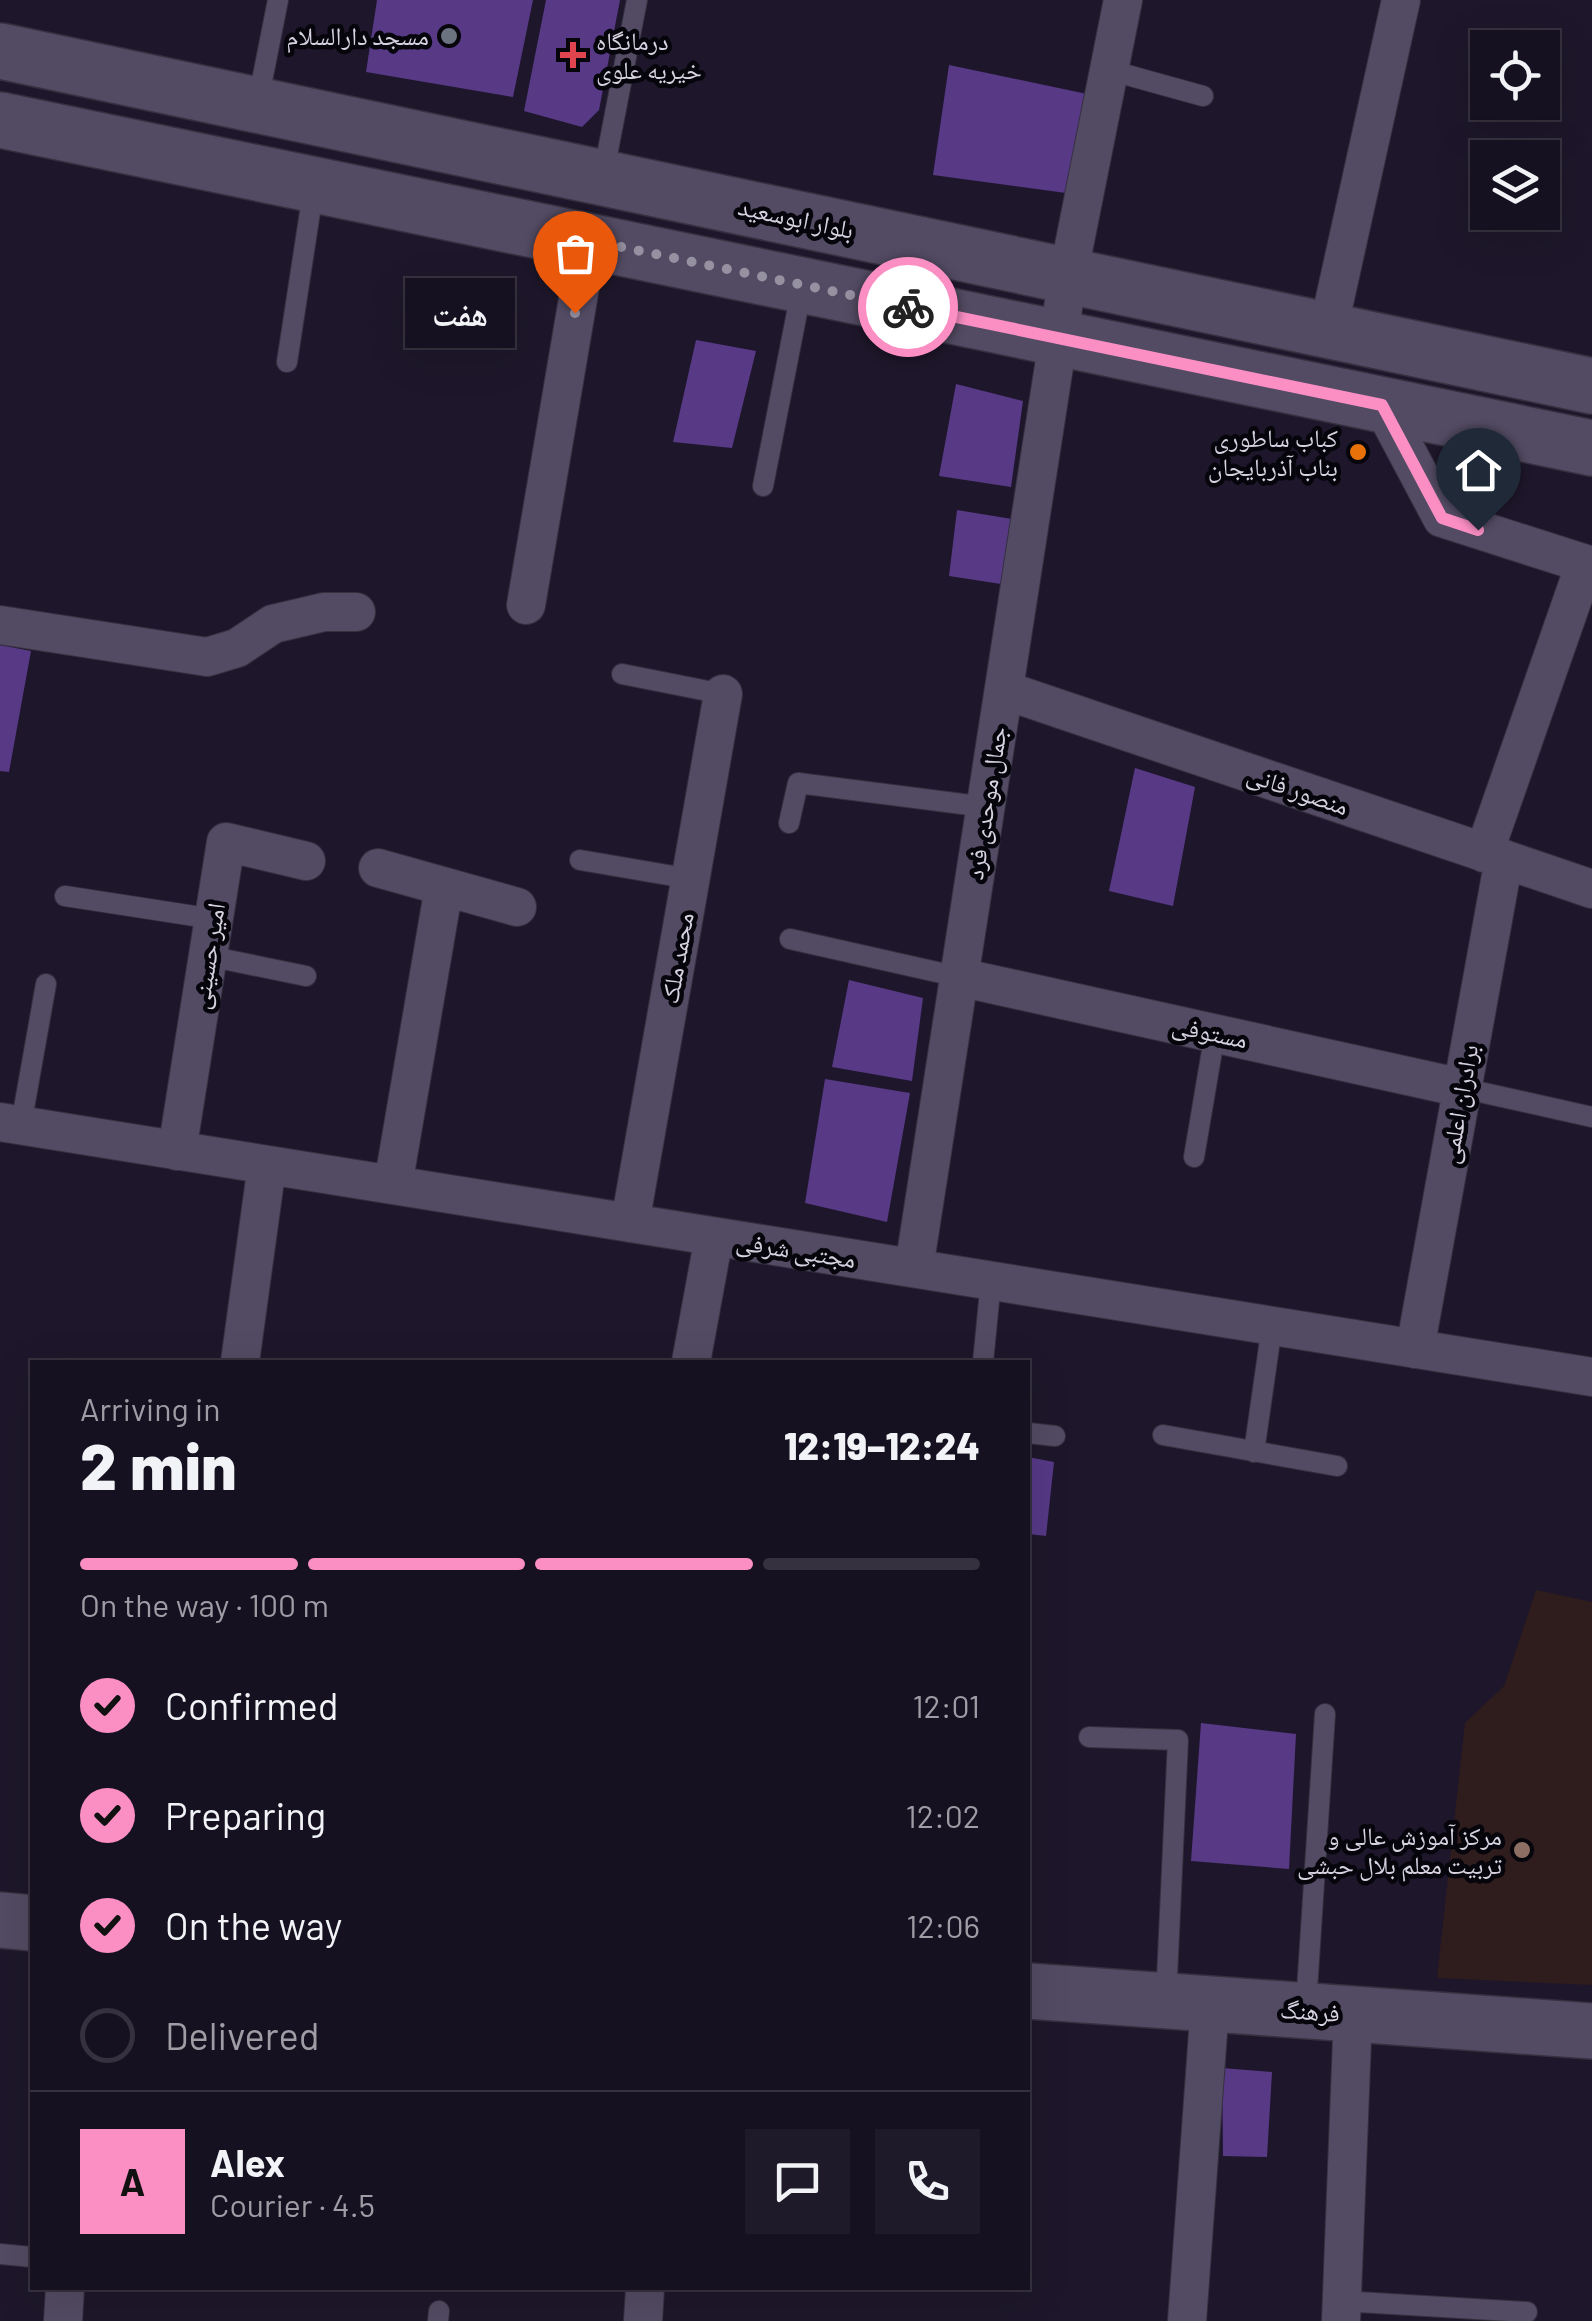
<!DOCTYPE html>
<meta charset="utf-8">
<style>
:root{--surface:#161120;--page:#1f1a29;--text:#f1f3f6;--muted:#9e9da5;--line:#35313e;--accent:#fb8fc4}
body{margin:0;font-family:Barlow,"Noto Naskh Arabic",sans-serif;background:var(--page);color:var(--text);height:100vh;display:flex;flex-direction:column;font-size:38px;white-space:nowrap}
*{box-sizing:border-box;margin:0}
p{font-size:32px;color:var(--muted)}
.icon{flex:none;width:55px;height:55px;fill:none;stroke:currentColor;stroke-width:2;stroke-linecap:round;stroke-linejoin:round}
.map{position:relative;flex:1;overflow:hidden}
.details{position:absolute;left:30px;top:1360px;width:1000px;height:930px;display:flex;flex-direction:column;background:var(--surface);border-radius:0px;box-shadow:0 10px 40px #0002,0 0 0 2px var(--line)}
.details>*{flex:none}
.fabs{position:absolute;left:1470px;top:30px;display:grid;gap:20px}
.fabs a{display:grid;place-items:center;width:90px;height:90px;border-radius:0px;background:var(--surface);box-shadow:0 10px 40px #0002,0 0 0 2px var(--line);font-size:50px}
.pin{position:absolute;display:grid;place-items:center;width:85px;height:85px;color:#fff;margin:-102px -42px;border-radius:50% 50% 50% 0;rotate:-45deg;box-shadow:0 0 10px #0007}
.pin .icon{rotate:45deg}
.courier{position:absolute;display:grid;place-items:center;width:100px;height:100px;margin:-50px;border:8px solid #fb8fc4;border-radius:50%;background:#fff;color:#222;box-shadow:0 2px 12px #0007}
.bubble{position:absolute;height:70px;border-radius:0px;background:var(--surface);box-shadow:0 10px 40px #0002,0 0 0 2px var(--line);font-size:32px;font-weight:800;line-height:70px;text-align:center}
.head em{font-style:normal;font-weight:800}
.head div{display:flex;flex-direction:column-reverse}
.head{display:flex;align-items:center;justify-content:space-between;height:170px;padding:0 50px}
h1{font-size:65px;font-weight:800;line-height:75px}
.bar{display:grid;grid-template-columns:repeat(4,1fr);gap:15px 10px;align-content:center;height:120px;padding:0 50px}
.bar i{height:12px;border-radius:8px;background:var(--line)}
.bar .on{background:var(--accent)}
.bar p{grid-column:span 4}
.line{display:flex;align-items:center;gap:25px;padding:0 50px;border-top:2px solid var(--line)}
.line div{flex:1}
.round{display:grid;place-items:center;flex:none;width:105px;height:105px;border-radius:0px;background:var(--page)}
ol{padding:0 50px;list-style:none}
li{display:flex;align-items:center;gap:30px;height:110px}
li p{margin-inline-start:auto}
li .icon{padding:10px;border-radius:50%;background:var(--accent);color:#111;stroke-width:4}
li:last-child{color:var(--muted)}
li i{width:55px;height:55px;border:5px solid var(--line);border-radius:50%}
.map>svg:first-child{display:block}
</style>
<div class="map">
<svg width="1592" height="2321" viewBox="0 0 1592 2321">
<rect width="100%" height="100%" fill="#1e172b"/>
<!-- education -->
<path fill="#2f1c1d" d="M 1536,1590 L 1592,1602 L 1592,1985 L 1437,1978 L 1465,1723 L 1504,1686 Z"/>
<!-- building -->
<path fill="#573986" d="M 377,0 L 533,0 L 513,97 L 366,72 Z
M 546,0 L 620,0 L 599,110 L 582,127 L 524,111 Z
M 949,65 L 1087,94 L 1066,193 L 933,175 Z
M 696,340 L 756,351 L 732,448 L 673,442 Z
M 956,384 L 1023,401 L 1011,487 L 939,476 Z
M 957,510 L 1012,519 L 1001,584 L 949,576 Z
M 0,645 L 31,651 L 9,772 L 0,771 Z
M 1135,768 L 1195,787 L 1173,906 L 1109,891 Z
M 849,980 L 923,998 L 912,1081 L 832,1067 Z
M 825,1079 L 910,1093 L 887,1222 L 805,1203 Z
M 1028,1457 L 1054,1462 L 1046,1536 L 1028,1534 Z
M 1201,1723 L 1296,1734 L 1289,1869 L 1191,1861 Z
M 1222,2068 L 1272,2072 L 1267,2157 L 1223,2156 Z"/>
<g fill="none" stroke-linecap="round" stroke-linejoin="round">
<!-- lane casing -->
<g stroke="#353140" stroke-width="22">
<path id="lane" d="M 1109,70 L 1203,96
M 258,101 L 278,0
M 603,176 L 637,0
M 287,362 L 314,186
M 763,486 L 802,287
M 622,674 L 723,694
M 789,823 L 798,783 L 986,807
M 580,860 L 691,879
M 65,896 L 214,919
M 790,939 L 959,977
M 208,956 L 306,976
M 1462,1088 L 1592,1117
M 21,1125 L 46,984
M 1194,1157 L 1215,1033
M 983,1362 L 991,1281
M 1028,1433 L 1055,1436
M 1163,1435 L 1337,1466
M 1254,1452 L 1272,1326
M 1089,1737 L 1178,1740 L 1166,1999
M 1306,2006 L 1325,1714
M 0,2254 L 32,2257
M 1341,2301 L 1527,2312
M 438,2321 L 439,2311"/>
</g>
<!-- street casing -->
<g stroke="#353140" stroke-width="40">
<path id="street" d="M 1328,330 L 1401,0
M 1382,405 L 1442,518 L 1592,566
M 526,605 L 588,240
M 0,625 L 207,657 L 237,648 L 273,624 L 324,612 L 356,612
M 1004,690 L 1592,889
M 1484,853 L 1585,564
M 378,868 L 517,907
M 959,977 L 1462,1088
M 0,1122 L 1592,1377
M 177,1151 L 226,842 L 306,861
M 393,1185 L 444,887
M 630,1223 L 723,694
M 914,1268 L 1068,276 L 1123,0
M 1415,1349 L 1504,859
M 240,1362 L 267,1165
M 691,1362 L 714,1237
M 63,2321 L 65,2288
M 643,2321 L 645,2288
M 1187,2321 L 1210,2005
M 1341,2321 L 1353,2014"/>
</g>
<!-- secondary casing -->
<g stroke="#353140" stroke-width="58">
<path id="secondary" d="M 0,51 L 1592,386
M 0,120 L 1592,448
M 0,1920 L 32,1923
M 1028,1991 L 1592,2031"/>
</g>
<!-- lane -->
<use href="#lane" stroke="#534b63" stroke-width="20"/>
<!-- street -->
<use href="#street" stroke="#534b63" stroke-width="38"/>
<!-- secondary -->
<use href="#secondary" stroke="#534b63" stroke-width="55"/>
</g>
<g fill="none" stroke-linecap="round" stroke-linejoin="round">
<!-- done -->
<path stroke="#9691a1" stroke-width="10" stroke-dasharray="0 18" d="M 575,313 L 588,240 L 908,307"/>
<!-- route -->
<path stroke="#fb8fc4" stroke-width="12" d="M 908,307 L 1382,405 L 1442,518 L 1478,530"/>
</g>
<!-- markers -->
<circle fill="#6b7280" stroke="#07050c" stroke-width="4" cx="449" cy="36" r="10"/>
<path fill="#e0444e" stroke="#07050c" stroke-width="4" d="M568 40h10v10h10v10h-10v10h-10v-10h-10v-10h10z"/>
<circle fill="#e8710a" stroke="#07050c" stroke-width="4" cx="1358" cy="452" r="10"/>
<circle fill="#8d6e63" stroke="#07050c" stroke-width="4" cx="1522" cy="1850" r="10"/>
<g text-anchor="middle" stroke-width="9" stroke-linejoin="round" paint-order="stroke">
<!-- poi labels -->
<g font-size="25" fill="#d6d2e0" stroke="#07050c" text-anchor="end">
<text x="429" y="45">مسجد دارالسلام</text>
<text x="596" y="50" text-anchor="start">درمانگاه<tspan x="596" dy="29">خیریه علوی</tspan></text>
<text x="1338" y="447">کباب ساطوری<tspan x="1338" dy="29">بناب آذربایجان</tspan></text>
<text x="1502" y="1845">مرکز آموزش عالی و<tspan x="1502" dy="29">تربیت معلم بلال حبشی</tspan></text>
</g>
<!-- street labels -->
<g font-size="25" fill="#d6d2e0" stroke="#07050c">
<text transform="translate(796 218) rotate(12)" y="9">بلوار ابوسعید</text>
<text transform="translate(1298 790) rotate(19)" y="9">منصور فانی</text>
<text transform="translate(986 803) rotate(-81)" y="9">جمال موحدی فرد</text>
<text transform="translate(208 956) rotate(-81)" y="9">امیر حسینی</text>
<text transform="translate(677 958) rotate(-80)" y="9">محمد ملک</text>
<text transform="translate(1210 1032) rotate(12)" y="9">مستوفی</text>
<text transform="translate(1459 1104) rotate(-80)" y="9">برادران اعلمی</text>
<text transform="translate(796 1250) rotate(9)" y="9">مجتبی شرفی</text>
<text transform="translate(1310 2011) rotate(4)" y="9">فرهنگ</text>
</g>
</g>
</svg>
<div class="fabs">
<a><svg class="icon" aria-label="locate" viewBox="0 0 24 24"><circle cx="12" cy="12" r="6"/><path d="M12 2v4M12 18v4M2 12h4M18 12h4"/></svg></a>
<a><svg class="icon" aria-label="layers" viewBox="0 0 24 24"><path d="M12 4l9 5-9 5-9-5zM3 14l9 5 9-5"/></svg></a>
</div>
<div class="pin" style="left:575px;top:313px;background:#ea580c"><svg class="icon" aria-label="bag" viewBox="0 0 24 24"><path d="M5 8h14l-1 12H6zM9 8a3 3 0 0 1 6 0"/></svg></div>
<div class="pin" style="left:1478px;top:530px;background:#1f2937"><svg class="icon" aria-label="home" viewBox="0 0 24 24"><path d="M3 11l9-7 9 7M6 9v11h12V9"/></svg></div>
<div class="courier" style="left:908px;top:307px"><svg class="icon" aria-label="bike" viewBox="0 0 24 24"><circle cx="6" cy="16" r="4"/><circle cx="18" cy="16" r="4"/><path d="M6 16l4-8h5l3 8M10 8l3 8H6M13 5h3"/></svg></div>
<div class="bubble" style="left:405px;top:278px;width:110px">هفت</div>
<section class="details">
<div class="head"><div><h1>2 min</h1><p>Arriving in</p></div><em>12:19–12:24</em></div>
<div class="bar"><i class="on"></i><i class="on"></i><i class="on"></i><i></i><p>On the way · 100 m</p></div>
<ol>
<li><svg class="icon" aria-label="check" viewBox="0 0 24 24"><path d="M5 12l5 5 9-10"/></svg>Confirmed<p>12:01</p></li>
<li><svg class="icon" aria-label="check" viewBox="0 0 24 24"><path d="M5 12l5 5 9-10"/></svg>Preparing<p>12:02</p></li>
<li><svg class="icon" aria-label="check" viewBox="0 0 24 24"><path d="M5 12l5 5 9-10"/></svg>On the way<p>12:06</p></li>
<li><i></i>Delivered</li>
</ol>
<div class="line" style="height:180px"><b class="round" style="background:var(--accent);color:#111">A</b><div><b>Alex</b><p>Courier · 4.5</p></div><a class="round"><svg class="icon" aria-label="chat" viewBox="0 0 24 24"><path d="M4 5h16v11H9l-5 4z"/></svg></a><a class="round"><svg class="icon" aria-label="phone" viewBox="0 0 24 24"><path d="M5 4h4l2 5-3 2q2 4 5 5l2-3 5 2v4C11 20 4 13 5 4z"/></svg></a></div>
</section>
</div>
